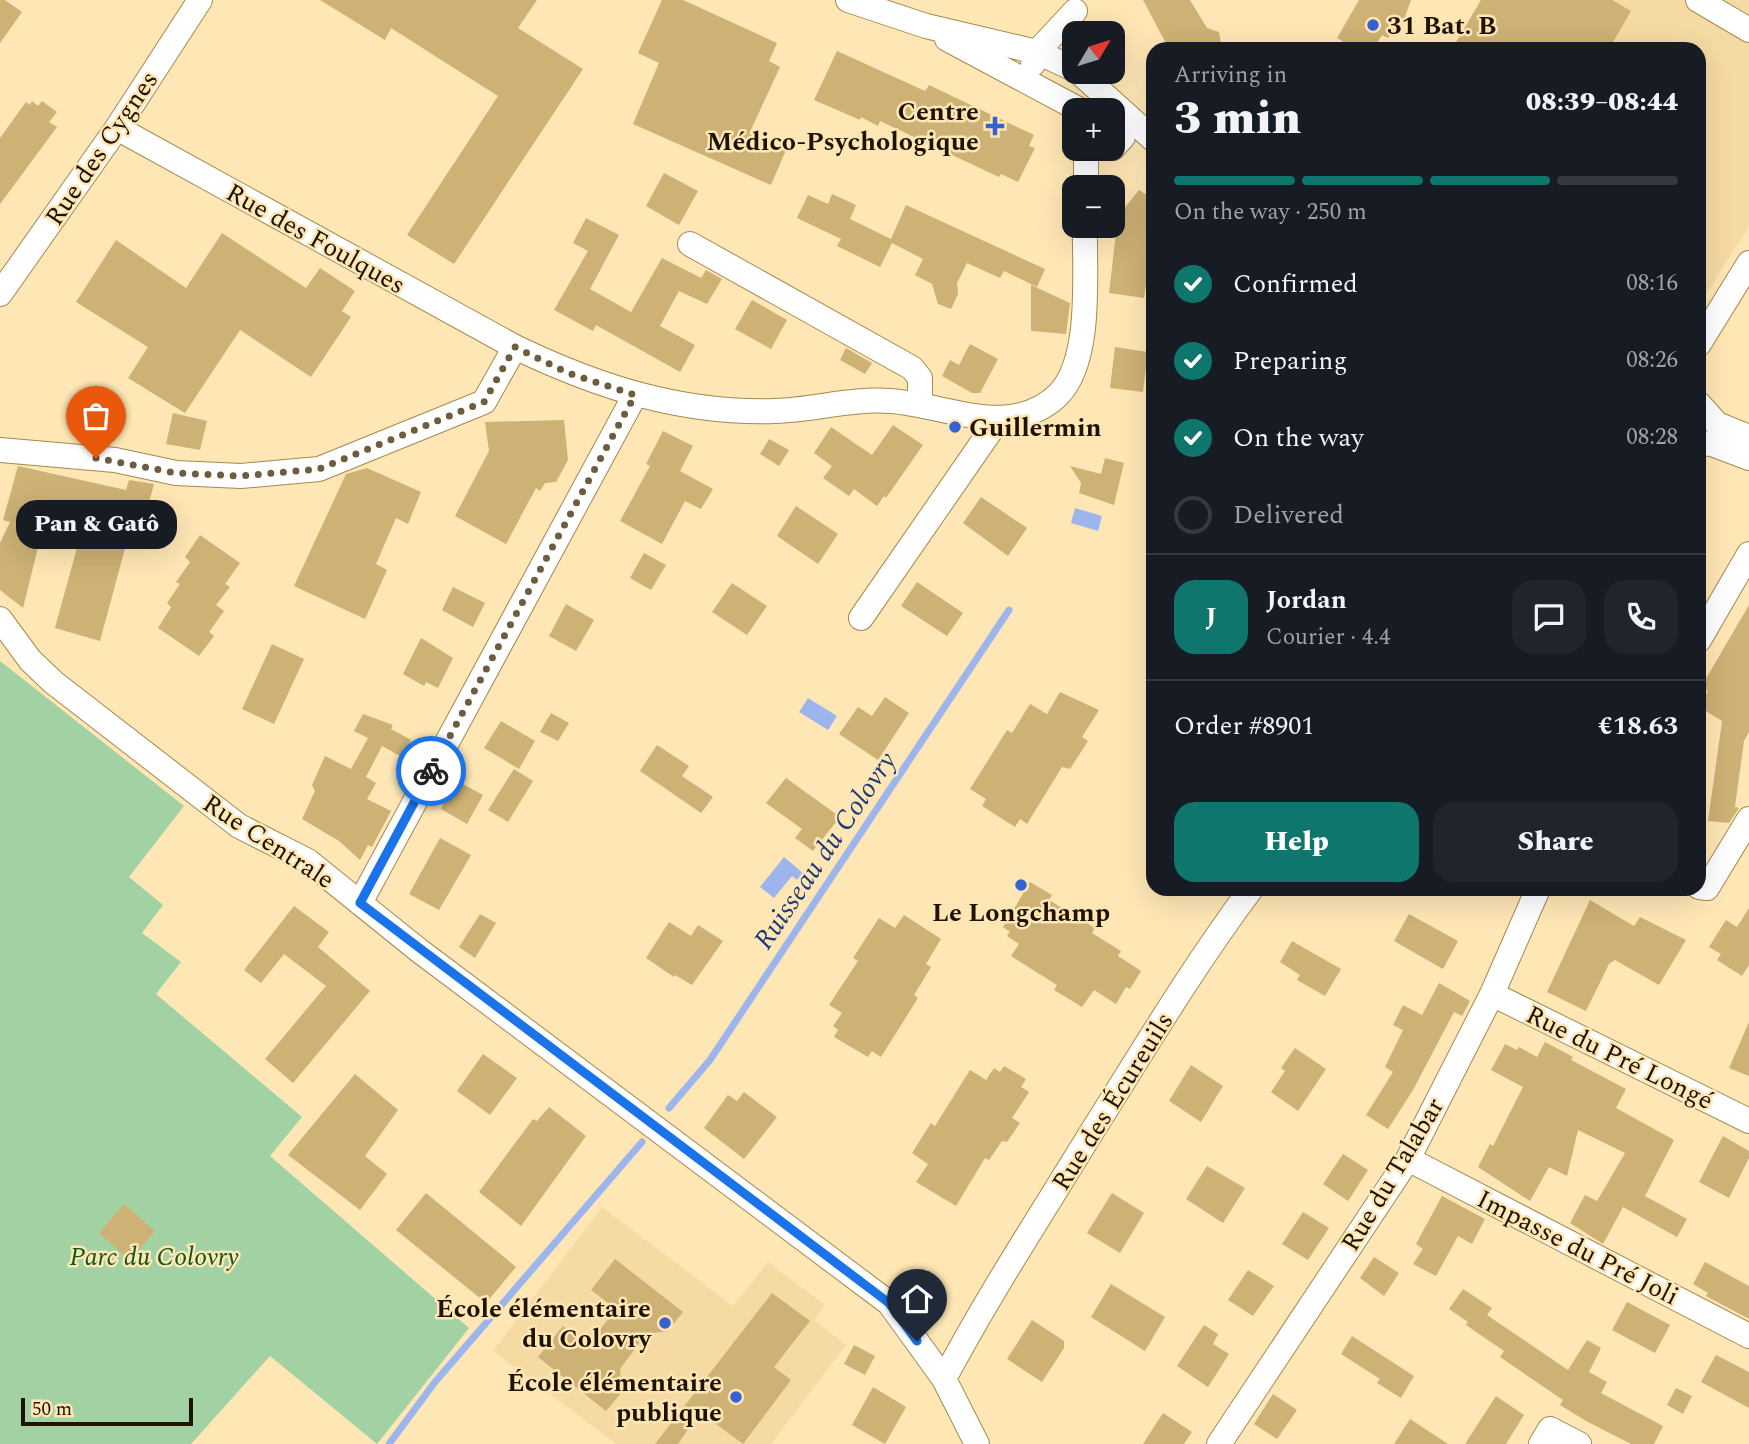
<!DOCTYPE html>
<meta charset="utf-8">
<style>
:root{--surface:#171b24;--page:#20242c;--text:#f1f3f6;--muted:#9ea1a6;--line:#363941;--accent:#0f766e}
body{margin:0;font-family:Spectral,serif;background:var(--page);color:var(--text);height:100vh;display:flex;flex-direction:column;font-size:26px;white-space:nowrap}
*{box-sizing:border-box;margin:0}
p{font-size:23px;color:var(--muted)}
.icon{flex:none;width:38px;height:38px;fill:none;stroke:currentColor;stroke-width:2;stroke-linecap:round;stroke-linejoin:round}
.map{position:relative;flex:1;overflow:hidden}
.drawer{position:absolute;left:1146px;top:42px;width:560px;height:854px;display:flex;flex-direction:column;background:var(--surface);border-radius:21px;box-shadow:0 7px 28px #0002}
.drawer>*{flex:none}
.needle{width:46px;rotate:52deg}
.buttons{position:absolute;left:1062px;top:21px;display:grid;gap:14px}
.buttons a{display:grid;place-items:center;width:63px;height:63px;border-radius:14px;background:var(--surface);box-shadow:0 7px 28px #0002;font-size:35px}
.scale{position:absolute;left:21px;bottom:18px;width:172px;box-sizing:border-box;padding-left:7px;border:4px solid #1e1300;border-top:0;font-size:19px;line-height:24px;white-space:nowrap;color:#1e1300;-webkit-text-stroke:5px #fee6b5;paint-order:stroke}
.pin{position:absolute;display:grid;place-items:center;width:60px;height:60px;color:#fff;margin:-72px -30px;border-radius:50% 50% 50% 0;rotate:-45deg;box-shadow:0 0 7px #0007}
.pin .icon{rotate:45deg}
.courier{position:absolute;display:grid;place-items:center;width:70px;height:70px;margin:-35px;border:5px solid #1a73e8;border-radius:50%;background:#fff;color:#222;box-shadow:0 2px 9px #0007}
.bubble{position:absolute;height:49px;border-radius:21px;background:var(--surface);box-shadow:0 7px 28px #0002;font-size:23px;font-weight:800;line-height:49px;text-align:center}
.overview em{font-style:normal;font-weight:800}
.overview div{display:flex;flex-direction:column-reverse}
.overview{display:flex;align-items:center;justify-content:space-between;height:119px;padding:0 28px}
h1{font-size:46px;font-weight:800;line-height:52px}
.bar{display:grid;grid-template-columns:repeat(4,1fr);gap:10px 7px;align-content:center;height:84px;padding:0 28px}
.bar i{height:9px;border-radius:5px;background:var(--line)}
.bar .on{background:var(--accent)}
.bar p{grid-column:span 4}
.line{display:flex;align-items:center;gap:18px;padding:0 28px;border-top:2px solid var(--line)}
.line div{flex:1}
.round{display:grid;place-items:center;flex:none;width:74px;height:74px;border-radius:21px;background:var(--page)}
ol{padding:0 28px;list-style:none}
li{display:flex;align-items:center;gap:21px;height:77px}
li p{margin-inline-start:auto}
li .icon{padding:7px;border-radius:50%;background:var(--accent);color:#fff;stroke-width:4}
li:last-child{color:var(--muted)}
li i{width:38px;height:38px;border:4px solid var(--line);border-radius:50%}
.action{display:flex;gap:14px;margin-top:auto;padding:14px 28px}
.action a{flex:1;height:80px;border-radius:21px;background:var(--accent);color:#fff;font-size:28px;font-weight:800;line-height:80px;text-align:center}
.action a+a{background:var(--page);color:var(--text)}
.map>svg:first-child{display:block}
</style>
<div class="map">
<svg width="1749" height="1444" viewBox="0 0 1749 1444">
<rect width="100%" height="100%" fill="#fee6b5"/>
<!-- built -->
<path fill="#f5daa4" d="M 1481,0 L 1749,0 L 1749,227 L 1699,305 L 1699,49 L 1452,49 Z
M 602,1207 L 733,1306 L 768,1262 L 825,1305 L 814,1320 L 846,1345 L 771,1444 L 616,1444 L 493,1351 Z"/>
<!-- green -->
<path fill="#a2d2a3" d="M 0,661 L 184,806 L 129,877 L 163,905 L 142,933 L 181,962 L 156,994 L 302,1117 L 270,1156 L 469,1328 L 377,1444 L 270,1356 L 191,1444 L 0,1444 Z"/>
<!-- water -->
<path fill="#9cb6ed" d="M 1075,508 L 1102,516 L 1098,531 L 1071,523 Z
M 808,698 L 837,716 L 828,730 L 799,712 Z
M 784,857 L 803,873 L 797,880 L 792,876 L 774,898 L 760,887 Z"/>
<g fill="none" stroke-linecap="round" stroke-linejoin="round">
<!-- stream -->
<path stroke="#9cb6ed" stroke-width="7" d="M 669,1108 L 710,1060 L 1009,610
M 389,1444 L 435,1382 L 642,1142"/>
</g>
<!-- building -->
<path fill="#cdb175" d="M 0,0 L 5,0 L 22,12 L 0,43 Z
M 320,0 L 537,0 L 518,28 L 583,69 L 454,264 L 407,235 L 498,96 L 391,28 L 385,40 Z
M 662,0 L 683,0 L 777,43 L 769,61 L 780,67 L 749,134 L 786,150 L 771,185 L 633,124 L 659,63 L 638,53 Z
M 1143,0 L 1190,0 L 1207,28 L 1219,32 L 1222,49 L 1169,49 Z
M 1359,0 L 1411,0 L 1400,31 L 1392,31 L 1388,38 L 1382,35 L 1373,49 L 1355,49 L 1337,38 Z
M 1481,0 L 1612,0 L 1631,11 L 1609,49 L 1452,49 Z
M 837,51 L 925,91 L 929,85 L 1034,135 L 1029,146 L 1035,148 L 1018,182 L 1001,174 L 999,177 L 880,121 L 878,126 L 861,117 L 860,120 L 814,100 Z
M 32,101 L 38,106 L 42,101 L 57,112 L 49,122 L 57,127 L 0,204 L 0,138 L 26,102 L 30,105 Z
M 664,173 L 698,191 L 679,225 L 646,206 Z
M 1139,190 L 1153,199 L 1153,279 L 1147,279 L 1144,298 L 1109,293 L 1118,216 Z
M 832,194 L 856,205 L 850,219 L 891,239 L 906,205 L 1045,269 L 1037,287 L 1004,271 L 1000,278 L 967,263 L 957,283 L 958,294 L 951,309 L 938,304 L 932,284 L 915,275 L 923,259 L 892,243 L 880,267 L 837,246 L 841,239 L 797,218 L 808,195 L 828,204 Z
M 586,218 L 619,235 L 590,289 L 631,312 L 662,258 L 701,278 L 706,270 L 722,279 L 707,304 L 679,291 L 660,326 L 695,345 L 680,372 L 596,325 L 593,331 L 554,310 L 588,251 L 573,243 Z
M 222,233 L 306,288 L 320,268 L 355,291 L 342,311 L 351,317 L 311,377 L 240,330 L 185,413 L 128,378 L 148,347 L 76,302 L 116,240 L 186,288 Z
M 1031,285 L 1070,303 L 1066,334 L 1031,331 Z
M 752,300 L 787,320 L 771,349 L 735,329 Z
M 970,344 L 998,359 L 980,393 L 972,393 L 942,376 L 950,360 L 959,365 Z
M 1115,347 L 1148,352 L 1143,392 L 1110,388 Z
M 846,348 L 872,363 L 865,374 L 840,360 Z
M 173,413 L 207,421 L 200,450 L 166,444 Z
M 564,420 L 568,460 L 556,482 L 545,483 L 540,491 L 536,488 L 506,544 L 455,516 L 489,451 L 485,422 Z
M 893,425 L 923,445 L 886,498 L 884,496 L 877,506 L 854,489 L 849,496 L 823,478 L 832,466 L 814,453 L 831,427 L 872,455 Z
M 663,431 L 693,446 L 680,471 L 713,489 L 701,509 L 685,501 L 662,544 L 620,521 L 650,466 L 646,464 Z
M 769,439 L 789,450 L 779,466 L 760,454 Z
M 1105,458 L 1124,463 L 1114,505 L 1079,493 L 1081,483 L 1070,466 L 1101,474 Z
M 18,466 L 126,490 L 129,480 L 154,484 L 141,532 L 130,530 L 100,641 L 55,628 L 81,533 L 44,523 L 23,608 L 0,590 L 0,543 L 10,522 L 3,520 Z
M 367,468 L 421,492 L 408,524 L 396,518 L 376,564 L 387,570 L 365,619 L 294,586 L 346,474 Z
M 981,497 L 1027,528 L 1008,556 L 963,523 Z
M 796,506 L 838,534 L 818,564 L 777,536 Z
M 200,535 L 240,563 L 225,584 L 230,587 L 216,605 L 224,611 L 209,632 L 214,636 L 199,656 L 158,628 L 171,607 L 167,603 L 180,584 L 176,582 L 190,562 L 185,557 Z
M 644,553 L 666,565 L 651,590 L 630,578 Z
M 917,582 L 963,613 L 947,636 L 901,606 Z
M 732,583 L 767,606 L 747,635 L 712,612 Z
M 453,587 L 485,603 L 473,627 L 442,610 Z
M 566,604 L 594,620 L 576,651 L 549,636 Z
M 1749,605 L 1749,732 L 1744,741 L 1735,807 L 1739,808 L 1729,823 L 1708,821 L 1722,721 L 1699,707 L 1708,691 L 1701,687 Z
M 421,638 L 453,658 L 438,688 L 426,682 L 424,686 L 403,674 Z
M 272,644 L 304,659 L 274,724 L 242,709 Z
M 1060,692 L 1099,710 L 1082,737 L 1088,741 L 1070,769 L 1062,767 L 1027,824 L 1020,819 L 1015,827 L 982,806 L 986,799 L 970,789 L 1007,730 L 1012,733 L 1030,704 L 1047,714 Z
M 885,697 L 909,713 L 878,760 L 839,734 L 858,707 L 872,716 Z
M 551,713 L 569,723 L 558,741 L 540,732 Z
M 363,714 L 393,725 L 391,729 L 411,740 L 402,757 L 382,746 L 366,777 L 376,783 L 367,799 L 391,811 L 372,847 L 368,845 L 360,860 L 339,841 L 302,819 L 315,791 L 312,785 L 325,756 L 351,769 L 368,738 L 354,731 Z
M 501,721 L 535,741 L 519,769 L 484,748 Z
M 657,745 L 689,766 L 682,776 L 713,797 L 701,813 L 640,771 Z
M 514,769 L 533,781 L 508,822 L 488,810 Z
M 786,778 L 840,817 L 813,851 L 795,838 L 802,829 L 766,803 Z
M 455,780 L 483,795 L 467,824 L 441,809 Z
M 440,838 L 471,855 L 439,910 L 409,894 Z
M 1030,882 L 1052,895 L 1049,900 L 1095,928 L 1092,933 L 1121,951 L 1118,956 L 1141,971 L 1130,989 L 1126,987 L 1116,1004 L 1094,990 L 1082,1007 L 1054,990 L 1057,985 L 1011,956 L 1019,944 L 1007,936 L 1010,932 L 1003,927 Z
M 1590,900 L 1634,926 L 1640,917 L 1686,940 L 1659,985 L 1615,960 L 1609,964 L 1586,1011 L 1547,992 Z
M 294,906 L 329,932 L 318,947 L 370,991 L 293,1083 L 265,1059 L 326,986 L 284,954 L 261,983 L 244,970 Z
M 1749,908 L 1749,965 L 1742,976 L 1717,960 L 1721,954 L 1709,947 L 1726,920 L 1737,927 Z
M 480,914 L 496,923 L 475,958 L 459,947 Z
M 1409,914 L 1458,941 L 1443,969 L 1394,941 Z
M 904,915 L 941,939 L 926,964 L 931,967 L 914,995 L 918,998 L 881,1057 L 872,1051 L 868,1057 L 834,1037 L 838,1030 L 833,1026 L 842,1013 L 829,1005 L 858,961 L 853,958 L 879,918 L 895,928 Z
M 669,922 L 691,936 L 698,925 L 723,941 L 692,985 L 675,975 L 674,977 L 646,958 Z
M 1292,941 L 1341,969 L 1325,996 L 1297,980 L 1300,975 L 1280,962 Z
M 1439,983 L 1470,1001 L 1462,1016 L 1454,1012 L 1413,1090 L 1388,1129 L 1366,1115 L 1393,1072 L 1385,1067 L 1403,1030 L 1393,1025 L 1403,1005 L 1422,1015 Z
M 1749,1022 L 1749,1076 L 1729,1068 Z
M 1545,1042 L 1573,1057 L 1571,1060 L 1626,1089 L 1616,1108 L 1674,1140 L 1645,1196 L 1687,1219 L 1677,1237 L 1623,1207 L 1603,1244 L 1570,1223 L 1585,1195 L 1597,1201 L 1625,1153 L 1578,1130 L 1567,1176 L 1549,1167 L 1530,1201 L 1478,1167 L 1490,1144 L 1493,1146 L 1523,1087 L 1491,1070 L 1505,1044 L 1517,1050 L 1519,1047 L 1537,1057 Z
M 1295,1048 L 1326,1069 L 1298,1111 L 1271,1092 L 1285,1071 L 1281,1068 Z
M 483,1054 L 517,1078 L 490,1115 L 457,1091 Z
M 1191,1065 L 1223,1086 L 1201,1122 L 1169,1101 Z
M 1004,1066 L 1026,1079 L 1021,1087 L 1029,1092 L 1012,1118 L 1020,1123 L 1007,1142 L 1002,1141 L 989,1160 L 985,1158 L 956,1206 L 916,1182 L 928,1164 L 912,1153 L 931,1123 L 935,1126 L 970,1070 L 986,1080 L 994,1068 L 1000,1072 Z
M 355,1074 L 398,1110 L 365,1156 L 387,1174 L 360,1210 L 288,1155 Z
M 744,1092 L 777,1117 L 744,1159 L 704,1128 L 728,1095 L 737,1101 Z
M 549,1107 L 586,1136 L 521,1226 L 479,1192 L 533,1119 L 537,1121 Z
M 1723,1136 L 1749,1151 L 1749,1158 L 1729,1198 L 1699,1182 Z
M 1343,1154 L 1368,1170 L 1348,1201 L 1323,1184 Z
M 1207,1166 L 1245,1188 L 1223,1223 L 1186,1199 Z
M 426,1193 L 516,1267 L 486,1303 L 396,1230 Z
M 1112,1193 L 1144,1213 L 1120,1253 L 1087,1233 Z
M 1442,1196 L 1485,1219 L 1472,1244 L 1458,1236 L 1436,1276 L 1413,1264 L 1423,1249 L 1416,1244 Z
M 124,1204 L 155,1231 L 130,1260 L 99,1233 Z
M 1303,1212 L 1329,1228 L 1308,1260 L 1282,1244 Z
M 1374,1257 L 1399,1273 L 1384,1296 L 1360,1278 Z
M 615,1259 L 683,1312 L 668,1331 L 646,1334 L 620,1369 L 622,1392 L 606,1411 L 538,1357 L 563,1326 L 588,1345 L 616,1309 L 591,1290 Z
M 1705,1262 L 1749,1286 L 1749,1319 L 1706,1296 L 1708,1293 L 1693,1284 Z
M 1248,1270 L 1274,1286 L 1253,1316 L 1228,1300 Z
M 1111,1284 L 1165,1317 L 1145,1351 L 1091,1317 Z
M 1463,1289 L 1492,1308 L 1487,1315 L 1568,1370 L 1587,1340 L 1601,1348 L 1589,1372 L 1607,1382 L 1601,1393 L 1663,1426 L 1654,1444 L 1631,1444 L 1586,1421 L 1560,1405 L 1563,1400 L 1500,1357 L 1504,1351 L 1466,1325 L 1468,1322 L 1449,1309 Z
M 772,1293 L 810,1321 L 774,1367 L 791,1380 L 743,1444 L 700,1412 L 678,1444 L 655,1444 Z
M 1627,1302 L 1670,1325 L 1655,1353 L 1612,1330 Z
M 1032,1320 L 1064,1341 L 1064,1348 L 1042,1382 L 1007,1359 Z
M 1204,1325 L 1218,1334 L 1213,1344 L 1229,1354 L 1208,1387 L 1177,1366 Z
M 1352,1336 L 1414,1376 L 1401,1398 L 1377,1383 L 1380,1379 L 1341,1354 Z
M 854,1345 L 875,1356 L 865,1375 L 844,1364 Z
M 1716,1355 L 1749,1372 L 1749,1408 L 1701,1382 Z
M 873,1387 L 906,1407 L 885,1444 L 852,1425 Z
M 1676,1388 L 1692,1396 L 1683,1414 L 1667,1405 Z
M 1273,1394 L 1297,1410 L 1277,1439 L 1254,1424 Z
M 1496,1396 L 1524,1415 L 1506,1444 L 1465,1444 Z
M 1163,1413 L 1192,1432 L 1184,1444 L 1143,1444 Z
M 1410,1419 L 1448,1444 L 1394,1444 Z"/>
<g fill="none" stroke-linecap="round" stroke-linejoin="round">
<!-- street casing -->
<g stroke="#a5894d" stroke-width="26">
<path id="street" d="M 848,0 L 926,26 L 1037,52 L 1074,69
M 1698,0 L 1749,30
M 947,39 L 1080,110
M 1033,64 L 1037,52 L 1075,11
M 1079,72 L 1153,139
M 117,128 L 515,347
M 1113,148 L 1123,137 L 1124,115 L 1113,118
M 1086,187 L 1086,149
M 690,244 L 912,368 L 920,378 L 920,404
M 0,294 L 117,128 L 200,0
M 1699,344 L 1749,263
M 1699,404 L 1717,424 L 1749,437
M 1699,443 L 1712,444 L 1749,458
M 0,450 L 115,460 L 176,473 L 241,476 L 319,469 L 484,402 L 515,347 C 598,387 682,414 775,411 C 813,410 852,398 891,401 C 946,405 1011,440 1058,395 C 1093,360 1084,272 1085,226
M 861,618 L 998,420
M 0,619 L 30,660 L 53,682 L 239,826 L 308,861 L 421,952 L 889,1303 L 944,1379 L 977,1444
M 1699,640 L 1749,554
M 1699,887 L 1707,888 L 1749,819
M 360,903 L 635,395
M 1492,994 L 1749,1121
M 1408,1159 L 1749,1336
M 944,1379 C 988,1296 1039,1218 1088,1138 C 1141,1054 1192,968 1251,889
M 1219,1444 L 1408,1159 L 1492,994 L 1538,889
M 1541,1444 L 1550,1429 L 1579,1444"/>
</g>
<!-- street -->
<use href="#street" stroke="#fff" stroke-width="24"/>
</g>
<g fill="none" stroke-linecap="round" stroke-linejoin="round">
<!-- done -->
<path stroke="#6c5d3f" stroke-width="7" stroke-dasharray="0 12.6" d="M 96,458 L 176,473 L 241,476 L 319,469 L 484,402 L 515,347 L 568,373 L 635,395 L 431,771"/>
<!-- route -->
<path stroke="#1a73e8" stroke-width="9" d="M 431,771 L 360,903 L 889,1303 L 917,1341"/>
</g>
<!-- markers -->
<g fill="#3661d1" stroke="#fee6b5" stroke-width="2.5">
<circle cx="1373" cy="25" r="7"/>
<path d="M991.5 115.5h7v7h7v7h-7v7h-7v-7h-7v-7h7z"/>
<circle cx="955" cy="427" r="7"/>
<circle cx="1021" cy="885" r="7"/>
<circle cx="665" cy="1323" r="7"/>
<circle cx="736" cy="1397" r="7"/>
</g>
<g text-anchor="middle" stroke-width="5" stroke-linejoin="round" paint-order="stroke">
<!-- poi labels -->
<g font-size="26" font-weight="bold" fill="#1e1300" stroke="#fee6b5" text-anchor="end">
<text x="1387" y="34" text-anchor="start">31 Bat. B</text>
<text x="979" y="120">Centre<tspan x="979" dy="30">Médico-Psychologique</tspan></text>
<text x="969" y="436" text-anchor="start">Guillermin</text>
<text x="1021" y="921" text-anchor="middle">Le Longchamp</text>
<text x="651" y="1317">École élémentaire<tspan x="651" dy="30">du Colovry</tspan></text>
<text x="722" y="1391">École élémentaire<tspan x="722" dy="30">publique</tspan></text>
</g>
<!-- street labels -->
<g font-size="26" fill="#1e1300" stroke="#fee6b5">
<text transform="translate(101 148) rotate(-56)" y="9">Rue des Cygnes</text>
<text transform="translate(316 238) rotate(29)" y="9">Rue des Foulques</text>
<text transform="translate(269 841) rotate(33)" y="9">Rue Centrale</text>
<text transform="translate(1620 1057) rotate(26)" y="9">Rue du Pré Longé</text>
<text transform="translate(1112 1101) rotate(-58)" y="9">Rue des Écureuils</text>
<text transform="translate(1392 1174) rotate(-59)" y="9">Rue du Talabar</text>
<text transform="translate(1578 1247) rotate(27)" y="9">Impasse du Pré Joli</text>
</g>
<!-- park labels -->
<g font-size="26" font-style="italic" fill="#0f5619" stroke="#fee6b5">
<text x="154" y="1265">Parc du Colovry</text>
</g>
<!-- water labels -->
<g font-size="28" font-style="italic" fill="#1f3879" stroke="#fee6b5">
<text transform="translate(824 850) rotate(-56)" y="10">Ruisseau du Colovry</text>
</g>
</g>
</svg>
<div class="buttons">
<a><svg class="needle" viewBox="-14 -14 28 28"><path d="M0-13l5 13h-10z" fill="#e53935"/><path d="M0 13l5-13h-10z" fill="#9ea1a6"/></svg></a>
<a>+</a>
<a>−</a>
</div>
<div class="scale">50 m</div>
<div class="pin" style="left:96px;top:458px;background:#ea580c"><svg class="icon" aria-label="bag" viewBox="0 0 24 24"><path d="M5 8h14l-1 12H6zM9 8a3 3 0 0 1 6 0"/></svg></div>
<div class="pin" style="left:917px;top:1341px;background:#1f2937"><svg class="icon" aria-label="home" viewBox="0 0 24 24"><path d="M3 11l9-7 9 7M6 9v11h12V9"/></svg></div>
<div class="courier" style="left:431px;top:771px"><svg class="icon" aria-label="bike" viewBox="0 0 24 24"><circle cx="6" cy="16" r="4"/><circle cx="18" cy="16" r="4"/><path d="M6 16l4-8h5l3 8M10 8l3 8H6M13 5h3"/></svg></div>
<div class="bubble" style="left:16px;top:500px;width:161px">Pan &amp; Gatô</div>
<section class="drawer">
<div class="overview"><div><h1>3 min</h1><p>Arriving in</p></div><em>08:39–08:44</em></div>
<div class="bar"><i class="on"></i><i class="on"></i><i class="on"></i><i></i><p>On the way · 250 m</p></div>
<ol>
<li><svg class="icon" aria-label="check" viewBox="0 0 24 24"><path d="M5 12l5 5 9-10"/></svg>Confirmed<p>08:16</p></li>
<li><svg class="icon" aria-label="check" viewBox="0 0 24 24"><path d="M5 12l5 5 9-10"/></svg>Preparing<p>08:26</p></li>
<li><svg class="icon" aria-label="check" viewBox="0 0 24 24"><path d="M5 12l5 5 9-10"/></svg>On the way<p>08:28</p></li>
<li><i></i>Delivered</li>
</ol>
<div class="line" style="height:126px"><b class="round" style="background:var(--accent);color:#fff">J</b><div><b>Jordan</b><p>Courier · 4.4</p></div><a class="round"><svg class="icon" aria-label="chat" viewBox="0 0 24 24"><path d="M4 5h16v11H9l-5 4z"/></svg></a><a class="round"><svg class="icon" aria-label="phone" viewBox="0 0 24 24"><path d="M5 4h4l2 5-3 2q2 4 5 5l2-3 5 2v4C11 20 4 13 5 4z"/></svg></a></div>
<div class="line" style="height:91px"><div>Order #8901</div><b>€18.63</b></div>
<div class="action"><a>Help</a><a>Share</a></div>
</section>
</div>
